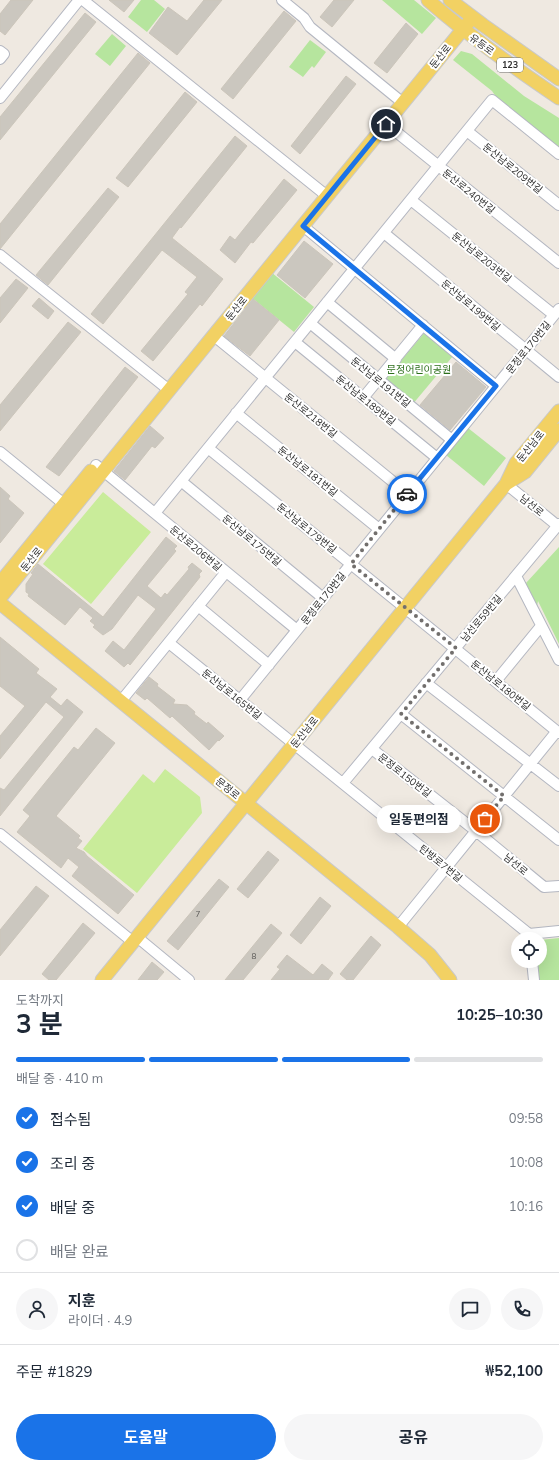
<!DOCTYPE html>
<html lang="ko">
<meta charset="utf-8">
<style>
:root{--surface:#fff;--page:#f6f6f7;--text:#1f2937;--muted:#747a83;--line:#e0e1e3;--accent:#1a73e8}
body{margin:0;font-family:Mulish,"Noto Sans KR",sans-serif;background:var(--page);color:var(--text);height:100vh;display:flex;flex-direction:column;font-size:15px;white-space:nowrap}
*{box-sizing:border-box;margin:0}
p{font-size:13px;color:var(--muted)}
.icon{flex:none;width:22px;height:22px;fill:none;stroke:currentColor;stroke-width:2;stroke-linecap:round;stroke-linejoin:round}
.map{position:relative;height:980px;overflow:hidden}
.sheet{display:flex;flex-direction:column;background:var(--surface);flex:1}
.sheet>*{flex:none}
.controls{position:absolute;left:511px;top:932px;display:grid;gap:8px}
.controls a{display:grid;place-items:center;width:36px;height:36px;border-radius:50%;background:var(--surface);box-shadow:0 4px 16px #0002;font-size:20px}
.pin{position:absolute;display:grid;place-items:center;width:34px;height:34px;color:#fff;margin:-17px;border:2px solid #fff;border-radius:50%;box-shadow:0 1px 4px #0007}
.courier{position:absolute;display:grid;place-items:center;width:40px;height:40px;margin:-20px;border:3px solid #1a73e8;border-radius:50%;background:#fff;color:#222;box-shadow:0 1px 5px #0007}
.bubble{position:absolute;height:28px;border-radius:14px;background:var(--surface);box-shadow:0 4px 16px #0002;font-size:13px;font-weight:700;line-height:28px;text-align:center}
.head em{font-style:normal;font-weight:700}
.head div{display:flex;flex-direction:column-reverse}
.head{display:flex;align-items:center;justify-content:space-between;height:68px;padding:0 16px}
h1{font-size:26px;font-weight:700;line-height:30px}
.bar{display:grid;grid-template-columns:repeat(4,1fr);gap:6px 4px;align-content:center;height:48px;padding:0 16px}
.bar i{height:5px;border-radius:3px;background:var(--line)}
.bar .selected{background:var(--accent)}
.bar p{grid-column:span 4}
.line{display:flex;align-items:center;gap:10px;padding:0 16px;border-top:1px solid var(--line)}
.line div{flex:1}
.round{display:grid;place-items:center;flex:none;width:42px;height:42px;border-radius:21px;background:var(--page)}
ol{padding:0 16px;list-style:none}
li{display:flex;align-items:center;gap:12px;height:44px}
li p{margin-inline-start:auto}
li .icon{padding:4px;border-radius:50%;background:var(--accent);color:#fff;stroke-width:4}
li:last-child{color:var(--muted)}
li i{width:22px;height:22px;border:2px solid var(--line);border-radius:50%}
.button{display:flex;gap:8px;margin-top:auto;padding:8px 16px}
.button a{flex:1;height:46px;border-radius:24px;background:var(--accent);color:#fff;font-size:16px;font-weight:700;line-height:46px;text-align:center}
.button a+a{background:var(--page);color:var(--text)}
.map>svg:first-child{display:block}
</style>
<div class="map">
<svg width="559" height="980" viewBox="0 0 559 980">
<rect width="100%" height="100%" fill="#efe9e1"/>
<!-- green -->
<path fill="#b6e59e" d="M 141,0 L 154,0 L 165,9 L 147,32 L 128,17 Z
M 382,0 L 414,0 L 436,18 L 422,34 Z
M 112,34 L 126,46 L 110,66 L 95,54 Z
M 310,40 L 326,52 L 314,68 L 312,66 L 303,77 L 289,67 Z
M 461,51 L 472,54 L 524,96 L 559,118 L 559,150 L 499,101 L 492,91 L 453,60 Z
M 266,268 L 314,307 L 294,332 L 246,293 Z
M 425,332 L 453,356 L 412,405 L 384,381 Z
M 468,428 L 506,458 L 484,486 L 446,455 Z
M 559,547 L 559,644 L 538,601 L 536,611 L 526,583 Z
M 559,938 L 559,980 L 535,980 L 533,961 L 540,961 L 540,940 Z"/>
<!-- pitch -->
<path fill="#c9ec9a" d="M 103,492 L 151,532 L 91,604 L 43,564 Z
M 165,769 L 200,797 L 202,813 L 137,893 L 83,849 L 143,774 L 154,783 Z"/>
<!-- building -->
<path fill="#cbc7bf" stroke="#cbc5ba" d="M 11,0 L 33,0 L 5,35 L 0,31 L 0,14 Z
M 109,0 L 134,0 L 124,12 Z
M 204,0 L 222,0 L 177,55 L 149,33 L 168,7 L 187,21 Z
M 334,0 L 354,0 L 332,27 L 320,17 Z
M 284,11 L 296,21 L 233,99 L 221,89 Z
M 85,13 L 96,22 L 0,140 L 0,117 Z
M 406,23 L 418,34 L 387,73 L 374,63 Z
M 138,53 L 150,63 L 0,249 L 0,224 Z
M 346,76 L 356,84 L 300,154 L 291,146 Z
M 185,92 L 197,102 L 128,187 L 116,178 Z
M 235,136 L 247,146 L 181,228 L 180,227 L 172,238 L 223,279 L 202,306 L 200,304 L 153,361 L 141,351 L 188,294 L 185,292 L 197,277 L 162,250 L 103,324 L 91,314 Z
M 284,179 L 297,190 L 253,243 L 251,242 L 235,263 L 220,250 L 230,236 L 235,240 Z
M 108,188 L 119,197 L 48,285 L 36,275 Z
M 304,241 L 333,264 L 305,298 L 277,275 Z
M 16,279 L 28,288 L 0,323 L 0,298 Z
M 39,298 L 54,311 L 48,319 L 32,306 Z
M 253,299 L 279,320 L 250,356 L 224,336 Z
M 68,322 L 81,332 L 0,431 L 0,405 Z
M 456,362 L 486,387 L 450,430 L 420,405 Z
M 125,367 L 138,377 L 59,476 L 46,467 Z
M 150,426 L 164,438 L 155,448 L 152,446 L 125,480 L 114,471 Z
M 0,487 L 10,496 L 8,499 L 24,513 L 0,543 Z
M 166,537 L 177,546 L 174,549 L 176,551 L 147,586 L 161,598 L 165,593 L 167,595 L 189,569 L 188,567 L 192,563 L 202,571 L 199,574 L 200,577 L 130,665 L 128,663 L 124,667 L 105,651 L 113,641 L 124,650 L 156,609 L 138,595 L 112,629 L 103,635 L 93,627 L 95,625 L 90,621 L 93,618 L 80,607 L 65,625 L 28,596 L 29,594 L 26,592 L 26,584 L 33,574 L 31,573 L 38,564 L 103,617 Z
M 0,637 L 39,669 L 36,673 L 57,689 L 50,697 L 61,706 L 67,699 L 83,712 L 0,816 L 0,788 L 4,790 L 64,717 L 46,702 L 0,759 L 0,736 L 25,706 L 0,686 Z
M 149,677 L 158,684 L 157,686 L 175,700 L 173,704 L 187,705 L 195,712 L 194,714 L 207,724 L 208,722 L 224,736 L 219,741 L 218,740 L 209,750 L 172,716 L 170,718 L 147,698 L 145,700 L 136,693 Z
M 96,728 L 115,743 L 56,816 L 80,836 L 78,838 L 82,841 L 76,848 L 84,852 L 87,856 L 134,895 L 118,914 L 72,876 L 79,867 L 68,858 L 61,868 L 17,832 L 30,816 L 23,810 L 74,747 L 78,750 Z
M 268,851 L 279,860 L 248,898 L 237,889 Z
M 219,879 L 229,887 L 178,950 L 167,941 Z
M 36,886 L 49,896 L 0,956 L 0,930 Z
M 320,897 L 331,906 L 301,944 L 290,935 Z
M 83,923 L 95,933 L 56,980 L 49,980 L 42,974 Z
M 271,924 L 282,933 L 243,980 L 225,980 Z
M 371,936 L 381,945 L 353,980 L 347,980 L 340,974 Z
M 287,955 L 313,975 L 322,964 L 333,973 L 328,980 L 271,980 L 280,969 L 277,967 Z
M 152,962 L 164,972 L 157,980 L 138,980 Z"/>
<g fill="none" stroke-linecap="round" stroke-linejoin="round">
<!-- minor casing -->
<g stroke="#b4b7c1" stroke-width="12">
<path id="minor" d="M 83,0 L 327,196
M 282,0 L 304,18 L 310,27 L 403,103
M 0,51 L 4,54 L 0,59
M 0,98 L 79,0
M 379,118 L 559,263
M 467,131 L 559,205
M 411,200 L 554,315
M 303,226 L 496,386
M 384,233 L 559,377
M 0,255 L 169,390
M 327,302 L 396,359
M 310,323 L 452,440
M 213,335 L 408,494
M 295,342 L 437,458
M 363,398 L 423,325
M 236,413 L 379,529
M 208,448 L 559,733
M 0,452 L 70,509
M 96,465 L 297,630
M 181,481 L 323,598
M 506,484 L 558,526
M 155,513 L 492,100 L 559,154
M 516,576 L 559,660
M 198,606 L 269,665
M 169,643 L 529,934 L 529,939
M 496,681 L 541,626
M 426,683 L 559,786
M 240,700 L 559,309
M 121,701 L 226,572
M 401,714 L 559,840
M 372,749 L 476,831 L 544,887 L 559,886
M 343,783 L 559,524
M 0,834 L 133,942
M 398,927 L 557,731
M 529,934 L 559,931
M 137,937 L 189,980
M 532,961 L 534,980"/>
</g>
<!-- major casing -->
<g stroke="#c9c9c9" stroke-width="15">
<path id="major" d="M 428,0 C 469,36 513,67 559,98
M 450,0 L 483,25 L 559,79
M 506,484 L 525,472 L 559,430
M 0,583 L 91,471
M 0,598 L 472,18
M 0,603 L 398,927 L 430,955 L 450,980
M 102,980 L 506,484 L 516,463 L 559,411"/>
</g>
<!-- minor -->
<use href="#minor" stroke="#fff" stroke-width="10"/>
<!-- major -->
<use href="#major" stroke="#f2d163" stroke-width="13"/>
</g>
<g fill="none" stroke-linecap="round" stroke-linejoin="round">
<!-- done -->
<path stroke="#726f6d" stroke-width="4" stroke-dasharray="0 7.2" d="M 407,494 L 351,564 L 456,648 L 401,714 L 504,796 L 485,819"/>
<!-- route -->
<path stroke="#1a73e8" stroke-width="5" d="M 386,124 L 303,226 L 496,386 L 407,494"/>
</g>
<g text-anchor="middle" stroke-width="4" stroke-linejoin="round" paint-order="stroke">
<!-- number labels -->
<g font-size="8" fill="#555452">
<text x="198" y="917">7</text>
<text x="254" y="959">8</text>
</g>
<!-- shield labels -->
<rect fill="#fff" stroke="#6d6d6d" stroke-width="1" x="497" y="58" width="26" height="14" rx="3"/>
<g font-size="9" font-weight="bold" fill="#2e2e2e">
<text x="510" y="68">123</text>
</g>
<!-- street labels -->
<g font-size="10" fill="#2e2e2e" stroke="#fff">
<text transform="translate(482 44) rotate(37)" y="4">유등로</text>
<text transform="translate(440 56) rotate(-51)" y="4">둔산로</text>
<text transform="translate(513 168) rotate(39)" y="4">둔산남로209번길</text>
<text transform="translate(469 191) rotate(39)" y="4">둔산로240번길</text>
<text transform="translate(482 257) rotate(39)" y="4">둔산남로203번길</text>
<text transform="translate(471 305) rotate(40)" y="4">둔산남로199번길</text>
<text transform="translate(236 308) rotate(-51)" y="4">둔산로</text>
<text transform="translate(528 347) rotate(-51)" y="4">문정로170번길</text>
<text transform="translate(381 382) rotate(39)" y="4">둔산남로191번길</text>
<text transform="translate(366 400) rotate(39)" y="4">둔산남로189번길</text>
<text transform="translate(311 415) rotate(39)" y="4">둔산로218번길</text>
<text transform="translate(530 446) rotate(-51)" y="4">둔산남로</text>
<text transform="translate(308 471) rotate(39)" y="4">둔산남로181번길</text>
<text transform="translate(532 505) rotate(39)" y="4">남선로</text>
<text transform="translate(307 528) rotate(39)" y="4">둔산남로179번길</text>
<text transform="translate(252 540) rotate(40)" y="4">둔산남로175번길</text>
<text transform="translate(196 548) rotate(40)" y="4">둔산로206번길</text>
<text transform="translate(31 559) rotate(-51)" y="4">둔산로</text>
<text transform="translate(323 598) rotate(-51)" y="4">문정로170번길</text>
<text transform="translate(481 618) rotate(-50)" y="4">남선로59번길</text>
<text transform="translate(501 685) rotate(39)" y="4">둔산남로180번길</text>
<text transform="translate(232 694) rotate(39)" y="4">둔산남로165번길</text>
<text transform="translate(304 732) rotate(-51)" y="4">둔산남로</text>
<text transform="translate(405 775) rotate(38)" y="4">문정로150번길</text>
<text transform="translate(228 788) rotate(39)" y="4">문정로</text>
<text transform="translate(441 863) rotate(39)" y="4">탄방로7번길</text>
<text transform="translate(516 864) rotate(40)" y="4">남선로</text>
</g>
<!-- park labels -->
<g font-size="10" fill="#2c6e1b" stroke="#fff">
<text x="419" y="373">문정어린이공원</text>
</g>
</g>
</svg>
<div class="controls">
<a><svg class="icon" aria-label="locate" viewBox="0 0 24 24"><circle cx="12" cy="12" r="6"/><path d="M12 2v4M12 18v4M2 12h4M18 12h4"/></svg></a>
</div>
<div class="pin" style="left:485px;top:819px;background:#ea580c"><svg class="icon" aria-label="bag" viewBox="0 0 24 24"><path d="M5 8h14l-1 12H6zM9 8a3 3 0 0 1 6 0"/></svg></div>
<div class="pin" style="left:386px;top:124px;background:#1f2937"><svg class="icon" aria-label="home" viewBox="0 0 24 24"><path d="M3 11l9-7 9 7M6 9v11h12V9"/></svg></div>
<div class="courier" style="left:407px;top:494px"><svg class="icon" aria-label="car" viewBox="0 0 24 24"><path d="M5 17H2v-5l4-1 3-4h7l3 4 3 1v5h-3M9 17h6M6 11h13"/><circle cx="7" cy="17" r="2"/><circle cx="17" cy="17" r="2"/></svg></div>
<div class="bubble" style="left:377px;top:805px;width:84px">일동편의점</div>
</div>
<section class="sheet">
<div class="head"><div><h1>3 분</h1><p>도착까지</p></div><em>10:25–10:30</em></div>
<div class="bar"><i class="selected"></i><i class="selected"></i><i class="selected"></i><i></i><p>배달 중 · 410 m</p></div>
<ol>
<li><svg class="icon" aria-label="check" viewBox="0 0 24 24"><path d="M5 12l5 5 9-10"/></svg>접수됨<p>09:58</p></li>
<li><svg class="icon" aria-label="check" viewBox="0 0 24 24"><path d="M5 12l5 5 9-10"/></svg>조리 중<p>10:08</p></li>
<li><svg class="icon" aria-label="check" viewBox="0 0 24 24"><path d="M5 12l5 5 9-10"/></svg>배달 중<p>10:16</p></li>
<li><i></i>배달 완료</li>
</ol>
<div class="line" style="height:72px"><a class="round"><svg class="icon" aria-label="person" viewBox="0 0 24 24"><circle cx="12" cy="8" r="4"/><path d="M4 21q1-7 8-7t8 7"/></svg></a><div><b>지훈</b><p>라이더 · 4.9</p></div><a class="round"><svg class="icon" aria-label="chat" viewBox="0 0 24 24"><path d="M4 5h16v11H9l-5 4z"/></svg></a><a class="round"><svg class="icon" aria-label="phone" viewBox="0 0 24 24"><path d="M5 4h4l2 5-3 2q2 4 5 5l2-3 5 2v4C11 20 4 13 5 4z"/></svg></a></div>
<div class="line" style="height:52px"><div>주문 #1829</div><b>₩52,100</b></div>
<div class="button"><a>도움말</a><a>공유</a></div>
</section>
